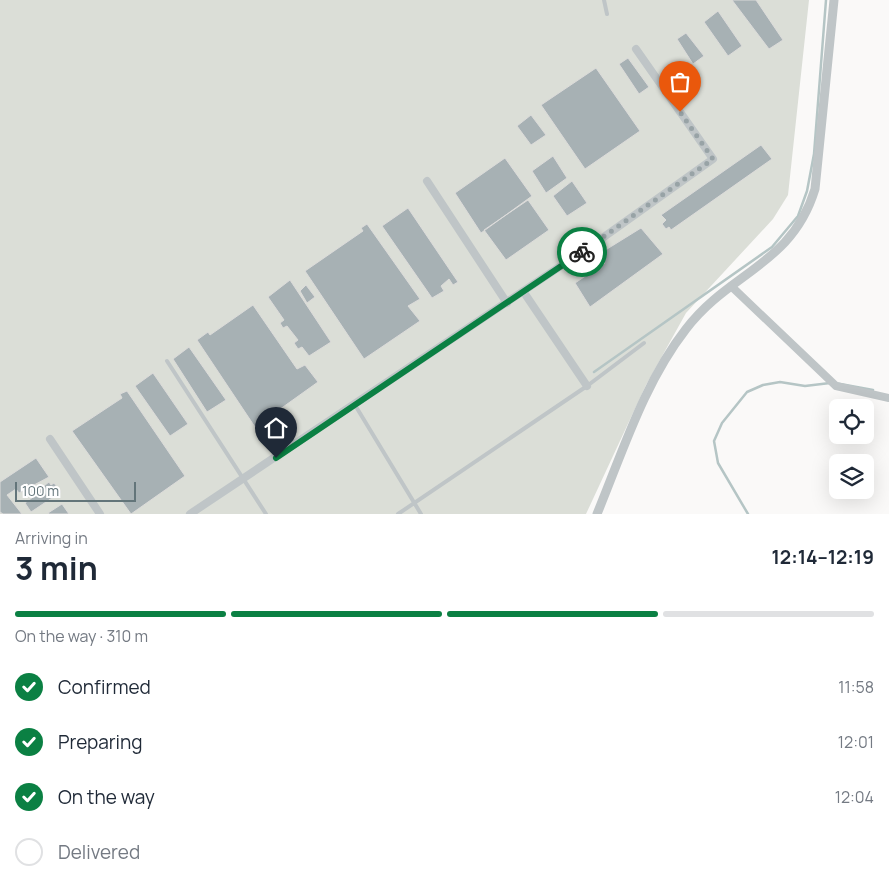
<!DOCTYPE html>
<meta charset="utf-8">
<style>
:root{--surface:#fff;--page:#f2f2f3;--text:#1f2937;--muted:#747a83;--line:#e0e1e3;--accent:#0b8043}
body{margin:0;font-family:Manrope,sans-serif;background:var(--page);color:var(--text);height:100vh;display:flex;flex-direction:column;font-size:19px;white-space:nowrap}
*{box-sizing:border-box;margin:0}
p{font-size:16px;color:var(--muted)}
.icon{flex:none;width:28px;height:28px;fill:none;stroke:currentColor;stroke-width:2;stroke-linecap:round;stroke-linejoin:round}
.map{position:relative;height:514px;overflow:hidden}
.drawer{display:flex;flex-direction:column;background:var(--surface);flex:1}
.drawer>*{flex:none}
.controls{position:absolute;left:829px;top:399px;display:grid;gap:10px}
.controls a{display:grid;place-items:center;width:45px;height:45px;border-radius:8px;background:var(--surface);box-shadow:0 5px 20px #0002;font-size:25px}
.scale{position:absolute;left:15px;bottom:12px;width:121px;box-sizing:border-box;padding-left:5px;border:2px solid #63757a;border-top:0;font-size:14px;line-height:18px;white-space:nowrap;color:#63757a;-webkit-text-stroke:4px #fff;paint-order:stroke}
.pin{position:absolute;display:grid;place-items:center;width:42px;height:42px;color:#fff;margin:-51px -21px;border-radius:50% 50% 50% 0;rotate:-45deg;box-shadow:0 0 5px #0007}
.pin .icon{rotate:45deg}
.courier{position:absolute;display:grid;place-items:center;width:50px;height:50px;margin:-25px;border:4px solid #0b8043;border-radius:50%;background:#fff;color:#222;box-shadow:0 1px 6px #0007}
.head em{font-style:normal;font-weight:700}
.head div{display:flex;flex-direction:column-reverse}
.head{display:flex;align-items:center;justify-content:space-between;height:85px;padding:0 15px}
h1{font-size:32px;font-weight:700;line-height:38px}
.bar{display:grid;grid-template-columns:repeat(4,1fr);gap:8px 5px;align-content:center;height:60px;padding:0 15px}
.bar i{height:6px;border-radius:4px;background:var(--line)}
.bar .selected{background:var(--accent)}
.bar p{grid-column:span 4}
ol{padding:0 15px;list-style:none}
li{display:flex;align-items:center;gap:15px;height:55px}
li p{margin-inline-start:auto}
li .icon{padding:5px;border-radius:50%;background:var(--accent);color:#fff;stroke-width:4}
li:last-child{color:var(--muted)}
li i{width:28px;height:28px;border:2px solid var(--line);border-radius:50%}
.map>svg:first-child{display:block}
</style>
<div class="map">
<svg width="889" height="514" viewBox="0 0 889 514">
<rect width="100%" height="100%" fill="#faf9f8"/>
<!-- green -->
<path fill="#dbded7" d="M 0,0 L 809,0 L 788,195 L 773,219 L 686,313 L 646,385 L 586,514 L 0,514 Z"/>
<g fill="none" stroke-linecap="round" stroke-linejoin="round">
<!-- stream -->
<path stroke="#b5c5c5" stroke-width="2.5" d="M 594,372 L 772,247 L 798,216 L 807,191 L 814,154 L 826,0
M 835,383 L 873,390
M 748,514 L 718,463 L 714,441 L 722,423 L 747,392 L 763,385 L 780,382 L 805,386 L 830,383"/>
</g>
<!-- building -->
<path fill="#a7b1b4" stroke="#dcdbda" d="M 732,0 L 756,0 L 783,40 L 769,49 Z
M 718,11 L 742,46 L 728,56 L 704,22 Z
M 686,33 L 704,56 L 693,64 L 677,39 Z
M 628,58 L 649,87 L 639,94 L 619,64 Z
M 678,63 L 691,81 L 680,89 L 669,83 L 668,70 Z
M 596,68 L 640,131 L 585,169 L 541,105 Z
M 531,115 L 546,135 L 531,145 L 517,126 Z
M 761,145 L 772,159 L 671,230 L 669,227 L 666,229 L 662,224 L 666,220 L 661,215 Z
M 553,156 L 567,178 L 546,193 L 532,171 Z
M 505,158 L 532,196 L 481,233 L 455,193 Z
M 572,181 L 587,203 L 567,216 L 553,196 Z
M 528,200 L 549,230 L 506,260 L 484,230 Z
M 408,208 L 458,282 L 453,285 L 449,279 L 441,286 L 444,291 L 432,298 L 382,226 Z
M 367,224 L 420,299 L 408,306 L 420,321 L 364,359 L 305,271 L 363,231 L 361,228 Z
M 641,228 L 663,254 L 590,307 L 575,283 L 605,263 L 599,254 Z
M 290,280 L 331,342 L 309,356 L 302,347 L 298,349 L 294,343 L 298,340 L 287,326 L 283,328 L 280,323 L 284,320 L 268,297 Z
M 306,285 L 315,297 L 307,303 L 300,291 Z
M 253,305 L 297,369 L 305,365 L 318,382 L 255,427 L 197,340 L 208,332 L 210,335 Z
M 189,347 L 226,400 L 207,412 L 173,359 Z
M 153,373 L 188,424 L 170,436 L 135,386 Z
M 127,391 L 185,476 L 131,514 L 72,431 L 122,398 L 120,394 Z
M 36,458 L 49,477 L 19,493 L 16,489 L 7,495 L 22,514 L 3,514 L 0,512 L 0,482 Z
M 49,482 L 51,485 L 54,483 L 61,492 L 31,512 L 25,503 L 37,494 L 36,492 Z
M 62,504 L 69,514 L 49,514 L 48,513 Z"/>
<g fill="none" stroke-linecap="round" stroke-linejoin="round">
<!-- service -->
<path stroke="#bfc5c7" stroke-width="4" d="M 604,0 L 607,14
M 167,361 L 266,514
M 355,405 L 421,514
M 398,514 L 587,386 L 644,343"/>
<!-- minor -->
<path stroke="#bfc5c7" stroke-width="8" d="M 427,181 L 507,303
M 731,286 L 836,386 L 889,398
M 523,291 L 587,386
M 50,439 L 100,514
M 190,514 L 601,239 L 713,159 L 636,49"/>
<!-- tertiary -->
<path stroke="#bfc5c7" stroke-width="9" d="M 597,514 C 623,451 644,383 686,329 C 729,272 792,265 815,189 L 834,0"/>
</g>
<g fill="none" stroke-linecap="round" stroke-linejoin="round">
<!-- done -->
<path stroke="#98a3a6" stroke-width="5" stroke-dasharray="0 9" d="M 582,252 L 713,159 L 680,112"/>
<!-- route -->
<path stroke="#0b8043" stroke-width="6" d="M 276,458 L 582,252"/>
</g>
</svg>
<div class="controls">
<a><svg class="icon" aria-label="locate" viewBox="0 0 24 24"><circle cx="12" cy="12" r="6"/><path d="M12 2v4M12 18v4M2 12h4M18 12h4"/></svg></a>
<a><svg class="icon" aria-label="layers" viewBox="0 0 24 24"><path d="M12 4l9 5-9 5-9-5zM3 14l9 5 9-5"/></svg></a>
</div>
<div class="scale">100 m</div>
<div class="pin" style="left:680px;top:112px;background:#ea580c"><svg class="icon" aria-label="bag" viewBox="0 0 24 24"><path d="M5 8h14l-1 12H6zM9 8a3 3 0 0 1 6 0"/></svg></div>
<div class="pin" style="left:276px;top:458px;background:#1f2937"><svg class="icon" aria-label="home" viewBox="0 0 24 24"><path d="M3 11l9-7 9 7M6 9v11h12V9"/></svg></div>
<div class="courier" style="left:582px;top:252px"><svg class="icon" aria-label="bike" viewBox="0 0 24 24"><circle cx="6" cy="16" r="4"/><circle cx="18" cy="16" r="4"/><path d="M6 16l4-8h5l3 8M10 8l3 8H6M13 5h3"/></svg></div>
</div>
<section class="drawer">
<div class="head"><div><h1>3 min</h1><p>Arriving in</p></div><em>12:14–12:19</em></div>
<div class="bar"><i class="selected"></i><i class="selected"></i><i class="selected"></i><i></i><p>On the way · 310 m</p></div>
<ol>
<li><svg class="icon" aria-label="check" viewBox="0 0 24 24"><path d="M5 12l5 5 9-10"/></svg>Confirmed<p>11:58</p></li>
<li><svg class="icon" aria-label="check" viewBox="0 0 24 24"><path d="M5 12l5 5 9-10"/></svg>Preparing<p>12:01</p></li>
<li><svg class="icon" aria-label="check" viewBox="0 0 24 24"><path d="M5 12l5 5 9-10"/></svg>On the way<p>12:04</p></li>
<li><i></i>Delivered</li>
</ol>
</section>
